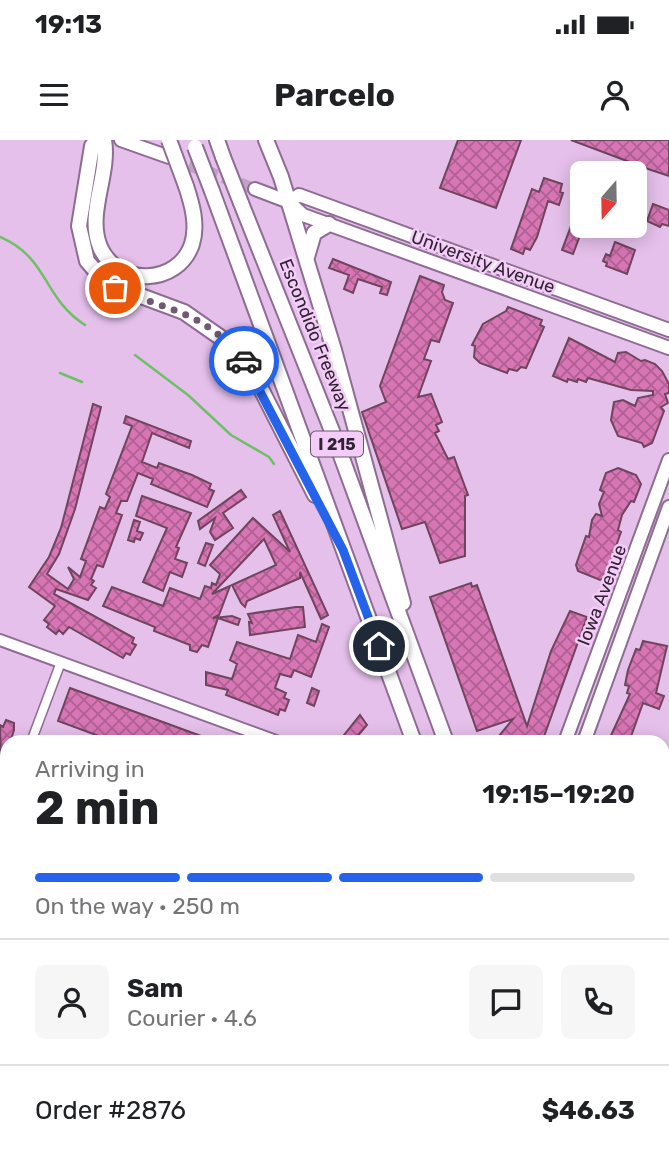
<!DOCTYPE html>
<meta charset="utf-8">
<style>
:root{--surface:#fff;--page:#f6f6f6;--text:#202124;--muted:#757577;--line:#e0e0e0;--accent:#2563eb}
body{margin:0;font-family:Rubik,sans-serif;background:var(--page);color:var(--text);height:100vh;display:flex;flex-direction:column;font-size:26px;white-space:nowrap}
*{box-sizing:border-box;margin:0}
p{font-size:23px;color:var(--muted)}
.icon{flex:none;width:38px;height:38px;fill:none;stroke:currentColor;stroke-width:2;stroke-linecap:round;stroke-linejoin:round}
.map{position:relative;flex:1;overflow:hidden}
.sheet{position:absolute;left:0px;top:595px;width:670px;height:436px;display:flex;flex-direction:column;background:var(--surface);border-radius:21px 21px 0 0;box-shadow:0 4px 18px #0003}
.sheet>*{flex:none}
.needle{width:46px;rotate:200deg}
.fabs{position:absolute;left:570px;top:21px;display:grid;gap:14px}
.fabs a{display:grid;place-items:center;width:77px;height:77px;border-radius:10px;background:var(--surface);box-shadow:0 4px 18px #0003;font-size:35px}
.pin{position:absolute;display:grid;place-items:center;width:60px;height:60px;color:#fff;margin:-30px;border:4px solid #fff;border-radius:50%;box-shadow:0 2px 7px #0007}
.courier{position:absolute;display:grid;place-items:center;width:70px;height:70px;margin:-35px;border:5px solid #2563eb;border-radius:50%;background:#fff;color:#222;box-shadow:0 2px 9px #0007}
.summary em{font-style:normal;font-weight:700}
.summary div{display:flex;flex-direction:column-reverse}
.summary{display:flex;align-items:center;justify-content:space-between;height:119px;padding:0 35px}
h1{font-size:46px;font-weight:700;line-height:52px}
.bar{display:grid;grid-template-columns:repeat(4,1fr);gap:10px 7px;align-content:center;height:84px;padding:0 35px}
.bar i{height:9px;border-radius:5px;background:var(--line)}
.bar .current{background:var(--accent)}
.bar p{grid-column:span 4}
.line{display:flex;align-items:center;gap:18px;padding:0 35px;border-top:2px solid var(--line)}
.line div{flex:1}
.round{display:grid;place-items:center;flex:none;width:74px;height:74px;border-radius:10px;background:var(--page)}
.status{display:flex;justify-content:space-between;align-items:center;height:49px;padding:0 35px;background:var(--surface);direction:ltr}
.status svg{height:19px;fill:currentColor}
header{display:flex;justify-content:space-between;align-items:center;height:91px;padding:0 35px;background:var(--surface);font-size:32px;font-weight:700}
.map>svg:first-child{display:block}
</style>
<div class="status"><b>19:13</b><svg viewBox="0 0 49 12"><path d="M0 12V9h3v3zM5 12V6h3v6zM10 12V3h3v9zM15 12V0h3v12zM26 1h20v11H26zM47 4h2v5h-2z"/></svg></div>
<header><svg class="icon" aria-label="menu" viewBox="0 0 24 24"><path d="M4 6h16M4 12h16M4 18h16"/></svg>Parcelo<svg class="icon" aria-label="person" viewBox="0 0 24 24"><circle cx="12" cy="8" r="4"/><path d="M4 21q1-7 8-7t8 7"/></svg></header>
<div class="map">
<svg width="669" height="1030" viewBox="0 0 669 1030">
<defs>
<pattern id="building-cross-hatch" width="8" height="8" patternUnits="userSpaceOnUse" patternTransform="scale(1.75)"><rect width="8" height="8" fill="#d775b5"/><path d="M0 0l8 8M0 8l8-8" fill="none" stroke="#af6094"/></pattern>
</defs>
<rect width="100%" height="100%" fill="#e5c0eb"/>
<g fill="none" stroke-linecap="round" stroke-linejoin="round">
<!-- stream -->
<path stroke="#70be68" stroke-width="2.5" d="M 0,97 C 49,118 42,157 85,185
M 135,215 L 188,255 L 231,295 L 269,317 L 274,324
M 60,233 L 82,242"/>
</g>
<!-- building -->
<path fill="url(#building-cross-hatch)" stroke="#6f445f" stroke-width="2" d="M 458,0 L 521,0 L 496,68 L 440,48 Z
M 571,0 L 669,0 L 669,36 L 651,30 Z
M 544,38 L 562,44 L 560,52 L 563,53 L 559,65 L 548,61 L 537,97 L 530,110 L 525,108 L 523,114 L 511,109 L 532,49 L 539,52 Z
M 653,64 L 669,70 L 669,86 L 662,84 L 660,87 L 647,81 Z
M 571,86 L 582,90 L 573,114 L 562,110 Z
M 615,102 L 635,110 L 627,134 L 606,126 L 607,123 L 603,121 L 606,114 L 610,116 Z
M 333,119 L 391,142 L 387,155 L 380,153 L 382,147 L 358,139 L 353,153 L 344,149 L 349,135 L 329,128 Z
M 420,136 L 444,145 L 442,152 L 445,160 L 453,163 L 439,202 L 431,200 L 424,219 L 431,221 L 418,257 L 431,254 L 442,282 L 436,285 L 439,291 L 435,293 L 448,319 L 454,317 L 468,355 L 465,356 L 465,416 L 440,423 L 425,382 L 402,389 L 362,272 L 386,262 L 380,246 Z
M 508,167 L 542,180 L 540,185 L 544,187 L 526,228 L 521,227 L 517,231 L 509,229 L 507,233 L 480,223 L 474,217 L 475,206 L 472,205 L 483,184 L 506,171 Z
M 569,198 L 615,222 L 618,213 L 626,212 L 641,221 L 645,220 L 655,224 L 662,231 L 669,244 L 669,253 L 665,254 L 668,263 L 661,267 L 664,271 L 652,303 L 644,307 L 642,303 L 618,296 L 611,280 L 614,262 L 623,260 L 635,266 L 638,258 L 653,255 L 653,251 L 631,250 L 588,238 L 586,242 L 578,239 L 577,242 L 568,239 L 567,242 L 553,236 Z
M 93,264 L 101,267 L 75,369 L 59,414 L 47,434 L 68,449 L 74,439 L 68,427 L 80,437 L 86,421 L 81,419 L 100,367 L 105,369 L 110,357 L 106,354 L 132,286 L 124,283 L 126,276 L 191,301 L 189,308 L 152,293 L 142,322 L 157,328 L 159,323 L 192,335 L 211,344 L 209,349 L 214,351 L 207,367 L 151,344 L 153,339 L 138,333 L 127,361 L 121,361 L 116,373 L 122,375 L 103,427 L 97,425 L 91,439 L 94,441 L 91,445 L 96,448 L 88,460 L 56,449 L 54,454 L 134,498 L 132,503 L 136,505 L 130,515 L 126,513 L 123,518 L 69,487 L 63,494 L 59,490 L 56,494 L 47,487 L 49,484 L 44,480 L 55,466 L 29,447 L 49,417 L 61,388 Z
M 618,328 L 636,335 L 641,344 L 634,362 L 631,361 L 622,375 L 618,390 L 621,392 L 605,437 L 600,440 L 578,431 L 576,425 L 586,396 L 589,397 L 592,380 L 596,374 L 602,376 L 599,364 L 604,352 L 600,350 L 606,333 Z
M 241,350 L 246,357 L 223,373 L 233,388 L 215,400 L 210,392 L 215,378 L 200,389 L 198,381 Z
M 142,356 L 191,373 L 176,407 L 179,408 L 175,419 L 187,423 L 182,437 L 170,432 L 163,451 L 143,442 L 167,388 L 136,376 Z
M 280,371 L 328,475 L 321,479 L 300,432 L 300,438 L 247,461 L 245,467 L 241,463 L 232,445 L 276,425 L 264,399 L 212,454 L 230,446 L 219,475 L 213,478 L 232,476 L 240,479 L 238,485 L 218,478 L 208,507 L 202,505 L 197,512 L 190,510 L 190,505 L 154,491 L 155,487 L 103,466 L 112,447 L 163,466 L 170,448 L 200,459 L 205,446 L 211,448 L 212,443 L 216,445 L 220,434 L 210,425 L 253,378 L 290,412 L 273,375 Z
M 134,380 L 140,382 L 137,391 L 143,393 L 140,400 L 135,398 L 134,402 L 128,400 Z
M 206,403 L 213,405 L 205,426 L 198,423 Z
M 471,443 L 472,447 L 477,445 L 527,586 L 551,511 L 570,471 L 587,477 L 542,602 L 494,602 L 513,579 L 477,591 L 430,457 Z
M 296,467 L 303,467 L 305,487 L 250,495 L 249,482 L 252,483 L 248,474 Z
M 322,484 L 329,487 L 311,537 L 294,530 L 291,537 L 280,534 L 275,548 L 286,553 L 284,558 L 289,560 L 285,571 L 280,569 L 278,575 L 226,555 L 228,550 L 206,545 L 206,532 L 232,539 L 237,524 L 230,520 L 237,502 L 290,519 L 298,495 L 316,502 Z
M 643,501 L 667,506 L 656,553 L 664,556 L 659,569 L 643,563 L 629,602 L 608,602 L 630,554 L 627,553 L 629,546 L 625,545 L 628,530 L 636,509 L 640,510 Z
M 70,548 L 201,596 L 214,602 L 115,602 L 58,581 Z
M 312,548 L 319,551 L 314,566 L 307,563 Z
M 360,575 L 367,585 L 355,599 L 357,602 L 348,602 L 344,595 Z
M 6,580 L 14,583 L 14,590 L 10,602 L 7,602 L 1,626 L 0,585 L 3,587 Z
M 7,719 L 7,758 L 1,775 L 0,736 Z
M 0,790 L 7,792 L 7,847 L 0,845 Z
M 0,864 L 7,867 L 7,909 L 0,907 Z
M 6,922 L 7,965 L 5,965 L 0,963 L 0,934 Z"/>
<g fill="none" stroke-linecap="round" stroke-linejoin="round">
<!-- primary-tunnel -->
<path stroke="#c1a1c6" stroke-width="12" stroke-dasharray="12 6" stroke-linecap="butt" d="M 172,19 L 255,49"/>
<!-- street casing -->
<g stroke="#8e6c93" stroke-width="11">
<path id="street" d="M 31,602 L 61,522
M 0,688 L 7,669"/>
</g>
<!-- secondary casing -->
<g stroke="#8e6c93" stroke-width="14">
<path id="secondary" d="M 0,500 L 279,602
M 663,743 L 669,745"/>
</g>
<!-- primary casing -->
<g stroke="#8e6c93" stroke-width="16">
<path id="primary" d="M 121,0 L 169,17
M 255,49 L 289,62 L 303,75 L 669,208
M 289,62 L 299,55 L 669,190
M 565,602 L 669,320
M 584,602 L 669,367
M 416,1030 L 418,1024"/>
</g>
<!-- highway casing -->
<g stroke="#8e6c93" stroke-width="18">
<path id="highway" d="M 97,0 L 92,6 L 79,86 L 87,121 L 106,143 L 184,172 L 227,202 L 257,241 L 315,355
M 104,0 C 110,35 86,73 100,107 C 117,147 178,146 192,104 C 198,85 192,64 186,46
M 217,0 L 223,17
M 266,0 L 281,37 L 334,210 L 403,463
M 212,51 L 414,602
M 241,63 L 332,291 L 446,602
M 307,117 L 314,93 L 329,84
M 545,1024 L 547,1030
M 568,1024 L 570,1030
M 605,1024 L 608,1030
M 621,1024 L 624,1030"/>
</g>
<!-- street -->
<use href="#street" stroke="#fff" stroke-width="8"/>
<!-- secondary -->
<use href="#secondary" stroke="#fff" stroke-width="10"/>
<!-- primary -->
<use href="#primary" stroke="#fff" stroke-width="12"/>
<!-- highway -->
<use href="#highway" stroke="#fff" stroke-width="14"/>
<!-- highway-bridge casing -->
<g stroke="#8e6c93" stroke-width="18" stroke-linecap="butt">
<path id="highway-bridge" d="M 169,0 L 186,46
M 195,7 L 212,51
M 223,17 L 241,63"/>
</g>
<!-- highway-bridge -->
<use href="#highway-bridge" stroke="#fff" stroke-width="14"/>
</g>
<g fill="none" stroke-linecap="round" stroke-linejoin="round">
<!-- done -->
<path stroke="#705a73" stroke-width="7" stroke-dasharray="0 12.6" d="M 115,148 C 168,171 205,171 244,221"/>
<!-- route -->
<path stroke="#2563eb" stroke-width="9" d="M 244,221 L 343,410 L 379,506"/>
</g>
<g text-anchor="middle" stroke-width="5" stroke-linejoin="round" paint-order="stroke">
<!-- shield labels -->
<rect fill="#f3cdf8" stroke="#6b566e" stroke-width="2" x="311" y="291.5" width="52" height="25" rx="5"/>
<g font-size="16" font-weight="bold" fill="#312333">
<text x="337" y="310">I 215</text>
</g>
<!-- street labels -->
<g font-size="18" fill="#312333" stroke="#f3cdf8">
<text transform="translate(483 122) rotate(20)" y="6">University Avenue</text>
<text transform="translate(315 195) rotate(68)" y="6">Escondido Freeway</text>
<text transform="translate(602 455) rotate(-69)" y="6">Iowa Avenue</text>
</g>
</g>
</svg>
<div class="fabs">
<a><svg class="needle" viewBox="-14 -14 28 28"><path d="M0-13l5 13h-10z" fill="#e53935"/><path d="M0 13l5-13h-10z" fill="#757577"/></svg></a>
</div>
<div class="pin" style="left:115px;top:148px;background:#ea580c"><svg class="icon" aria-label="bag" viewBox="0 0 24 24"><path d="M5 8h14l-1 12H6zM9 8a3 3 0 0 1 6 0"/></svg></div>
<div class="pin" style="left:379px;top:506px;background:#1f2937"><svg class="icon" aria-label="home" viewBox="0 0 24 24"><path d="M3 11l9-7 9 7M6 9v11h12V9"/></svg></div>
<div class="courier" style="left:244px;top:221px"><svg class="icon" aria-label="car" viewBox="0 0 24 24"><path d="M5 17H2v-5l4-1 3-4h7l3 4 3 1v5h-3M9 17h6M6 11h13"/><circle cx="7" cy="17" r="2"/><circle cx="17" cy="17" r="2"/></svg></div>
<section class="sheet">
<div class="summary"><div><h1>2 min</h1><p>Arriving in</p></div><em>19:15–19:20</em></div>
<div class="bar"><i class="current"></i><i class="current"></i><i class="current"></i><i></i><p>On the way · 250 m</p></div>
<div class="line" style="height:126px"><a class="round"><svg class="icon" aria-label="person" viewBox="0 0 24 24"><circle cx="12" cy="8" r="4"/><path d="M4 21q1-7 8-7t8 7"/></svg></a><div><b>Sam</b><p>Courier · 4.6</p></div><a class="round"><svg class="icon" aria-label="chat" viewBox="0 0 24 24"><path d="M4 5h16v11H9l-5 4z"/></svg></a><a class="round"><svg class="icon" aria-label="phone" viewBox="0 0 24 24"><path d="M5 4h4l2 5-3 2q2 4 5 5l2-3 5 2v4C11 20 4 13 5 4z"/></svg></a></div>
<div class="line" style="height:91px"><div>Order #2876</div><b>$46.63</b></div>
</section>
</div>
